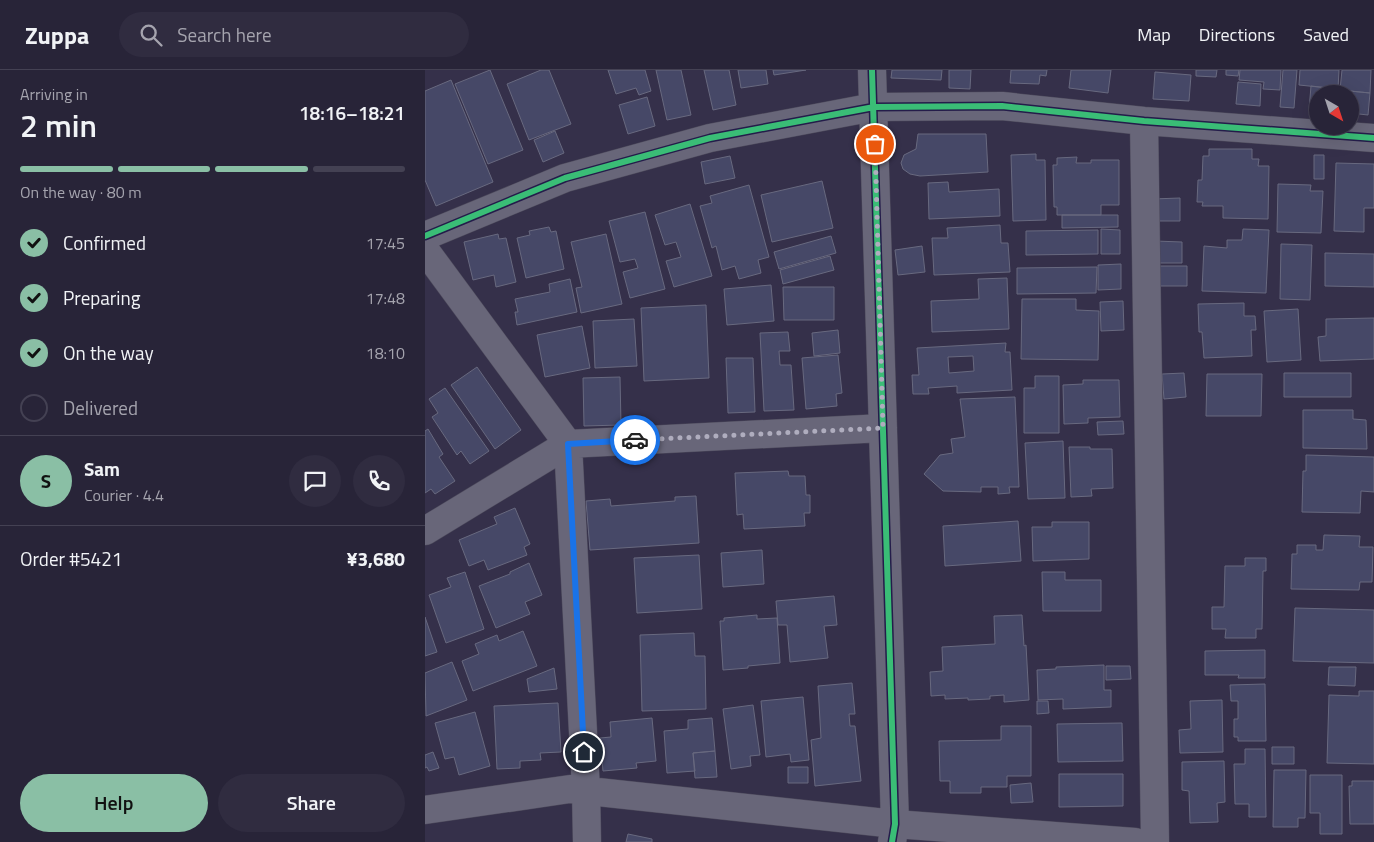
<!DOCTYPE html>
<meta charset="utf-8">
<style>
:root{--surface:#282438;--page:#302c40;--text:#f1f3f6;--muted:#a5a4ae;--line:#444153;--accent:#8abfa5}
body{margin:0;font-family:"Titillium Web",sans-serif;background:var(--page);color:var(--text);height:100vh;display:flex;flex-direction:column;font-size:19px;white-space:nowrap}
*{box-sizing:border-box;margin:0}
p{font-size:16px;color:var(--muted)}
.icon{flex:none;width:28px;height:28px;fill:none;stroke:currentColor;stroke-width:2;stroke-linecap:round;stroke-linejoin:round}
.map{position:relative;flex:1;overflow:hidden}
.panel{display:flex;flex-direction:column;background:var(--surface);width:425px}
.panel>*{flex:none}
.needle{width:32px;rotate:141deg}
.controls{position:absolute;left:884px;top:15px;display:grid;gap:10px}
.controls a{display:grid;place-items:center;width:50px;height:50px;border-radius:50%;background:var(--surface);box-shadow:0 5px 20px #0002,0 0 0 1px var(--line);font-size:25px}
.pin{position:absolute;display:grid;place-items:center;width:42px;height:42px;color:#fff;margin:-21px;border:2px solid #fff;border-radius:50%;box-shadow:0 1px 5px #0007}
.courier{position:absolute;display:grid;place-items:center;width:50px;height:50px;margin:-25px;border:4px solid #1a73e8;border-radius:50%;background:#fff;color:#222;box-shadow:0 1px 6px #0007}
.head em{font-style:normal;font-weight:600}
.head div{display:flex;flex-direction:column-reverse}
.head{display:flex;align-items:center;justify-content:space-between;height:85px;padding:0 20px}
h1{font-size:32px;font-weight:600;line-height:38px}
.bar{display:grid;grid-template-columns:repeat(4,1fr);gap:8px 5px;align-content:center;height:60px;padding:0 20px}
.bar i{height:6px;border-radius:4px;background:var(--line)}
.bar .current{background:var(--accent)}
.bar p{grid-column:span 4}
.line{display:flex;align-items:center;gap:12px;padding:0 20px;border-top:1px solid var(--line)}
.line div{flex:1}
.round{display:grid;place-items:center;flex:none;width:52px;height:52px;border-radius:26px;background:var(--page)}
ol{padding:0 20px;list-style:none}
li{display:flex;align-items:center;gap:15px;height:55px}
li p{margin-inline-start:auto}
li .icon{padding:5px;border-radius:50%;background:var(--accent);color:#111;stroke-width:4}
li:last-child{color:var(--muted)}
li i{width:28px;height:28px;border:2px solid var(--line);border-radius:50%}
.cta{display:flex;gap:10px;margin-top:auto;padding:10px 20px}
.cta a{flex:1;height:58px;border-radius:30px;background:var(--accent);color:#111;font-size:20px;font-weight:600;line-height:58px;text-align:center}
.cta a+a{background:var(--page);color:var(--text)}
header{display:flex;align-items:center;gap:30px;box-sizing:border-box;height:70px;padding:0 25px;background:var(--surface);border-bottom:1px solid var(--line)}
header strong{font-size:24px}
nav{display:flex;gap:28px;margin-inline-start:auto;font-size:18px}
.search{width:350px;height:45px;background:var(--page);display:flex;align-items:center;gap:12px;box-sizing:border-box;padding:0 18px;border-radius:28px;color:var(--muted);font-size:19px}
main{display:flex;flex:1;min-height:0}
.map>svg:first-child{display:block}
</style>
<header>
<strong>Zuppa</strong>
<div class="search"><svg class="icon" aria-label="search" viewBox="0 0 24 24"><circle cx="10" cy="10" r="6"/><path d="M15 15l6 6"/></svg>Search here</div>
<nav><a>Map</a><a>Directions</a><a>Saved</a></nav>
</header>
<main>
<section class="panel">
<div class="head"><div><h1>2 min</h1><p>Arriving in</p></div><em>18:16–18:21</em></div>
<div class="bar"><i class="current"></i><i class="current"></i><i class="current"></i><i></i><p>On the way · 80 m</p></div>
<ol>
<li><svg class="icon" aria-label="check" viewBox="0 0 24 24"><path d="M5 12l5 5 9-10"/></svg>Confirmed<p>17:45</p></li>
<li><svg class="icon" aria-label="check" viewBox="0 0 24 24"><path d="M5 12l5 5 9-10"/></svg>Preparing<p>17:48</p></li>
<li><svg class="icon" aria-label="check" viewBox="0 0 24 24"><path d="M5 12l5 5 9-10"/></svg>On the way<p>18:10</p></li>
<li><i></i>Delivered</li>
</ol>
<div class="line" style="height:90px"><b class="round" style="background:var(--accent);color:#111">S</b><div><b>Sam</b><p>Courier · 4.4</p></div><a class="round"><svg class="icon" aria-label="chat" viewBox="0 0 24 24"><path d="M4 5h16v11H9l-5 4z"/></svg></a><a class="round"><svg class="icon" aria-label="phone" viewBox="0 0 24 24"><path d="M5 4h4l2 5-3 2q2 4 5 5l2-3 5 2v4C11 20 4 13 5 4z"/></svg></a></div>
<div class="line" style="height:65px"><div>Order #5421</div><b>¥3,680</b></div>
<div class="cta"><a>Help</a><a>Share</a></div>
</section>
<div class="map">
<svg width="949" height="772" viewBox="0 0 949 772">
<rect width="100%" height="100%" fill="#35304a"/>
<!-- building -->
<path fill="#464867" stroke="#68697f" fill-rule="evenodd" d="M 65,0 L 98,80 L 63,94 L 30,14 Z
M 116,0 L 124,0 L 146,54 L 104,70 L 82,14 Z
M 183,0 L 220,0 L 226,21 L 214,25 L 211,18 L 191,24 Z
M 231,0 L 256,0 L 266,45 L 242,50 Z
M 279,0 L 304,0 L 311,35 L 288,40 Z
M 313,0 L 341,0 L 343,14 L 316,18 Z
M 348,0 L 381,0 L 349,5 Z
M 467,0 L 517,0 L 516,10 L 466,8 Z
M 524,0 L 546,0 L 545,19 L 524,18 Z
M 586,0 L 622,0 L 621,6 L 615,5 L 614,14 L 585,13 Z
M 646,0 L 686,0 L 683,23 L 644,18 Z
M 771,0 L 792,0 L 791,7 L 771,6 Z
M 801,0 L 814,0 L 813,6 L 801,5 Z
M 815,0 L 856,0 L 855,20 L 838,19 L 839,12 L 814,10 Z
M 858,0 L 872,0 L 869,38 L 855,37 Z
M 875,0 L 914,0 L 913,19 L 874,15 Z
M 917,0 L 946,0 L 945,23 L 915,20 Z
M 730,2 L 766,5 L 764,31 L 728,29 Z
M 26,10 L 68,112 L 11,136 L 0,110 L 0,21 Z
M 813,12 L 836,14 L 835,36 L 811,34 Z
M 886,16 L 913,19 L 912,24 L 892,24 L 892,41 L 884,40 Z
M 915,20 L 945,23 L 943,45 L 925,43 L 925,24 L 915,24 Z
M 222,27 L 230,56 L 203,64 L 194,35 Z
M 130,61 L 139,83 L 118,92 L 109,70 Z
M 493,64 L 561,64 L 563,102 L 495,106 L 485,104 L 478,99 L 476,93 L 479,85 L 491,79 Z
M 784,79 L 827,79 L 827,89 L 834,89 L 833,96 L 844,96 L 843,149 L 798,148 L 798,136 L 777,136 L 778,132 L 772,132 L 773,110 L 777,110 L 778,86 L 784,86 Z
M 611,84 L 611,90 L 620,90 L 621,150 L 588,151 L 586,85 Z
M 889,85 L 899,85 L 899,109 L 889,109 Z
M 305,86 L 310,108 L 280,114 L 276,92 Z
M 652,87 L 651,93 L 666,93 L 666,90 L 694,90 L 694,135 L 676,135 L 676,145 L 632,145 L 632,137 L 629,137 L 628,95 L 632,95 L 632,88 Z
M 911,93 L 949,94 L 949,138 L 939,138 L 939,162 L 909,161 Z
M 397,111 L 408,158 L 347,172 L 336,125 Z
M 523,112 L 524,122 L 574,119 L 575,146 L 504,149 L 503,113 Z
M 853,114 L 886,115 L 885,121 L 898,121 L 896,163 L 852,162 Z
M 324,115 L 344,187 L 333,190 L 336,203 L 314,209 L 310,196 L 297,200 L 291,176 L 287,178 L 275,136 L 287,133 L 285,126 Z
M 755,128 L 755,151 L 728,151 L 727,129 Z
M 265,134 L 287,206 L 249,217 L 241,191 L 256,187 L 251,172 L 240,175 L 230,145 Z
M 220,142 L 240,219 L 205,228 L 198,202 L 213,198 L 210,189 L 195,192 L 184,151 Z
M 637,145 L 693,145 L 693,157 L 637,158 Z
M 575,155 L 576,173 L 583,173 L 585,202 L 509,205 L 507,168 L 523,168 L 522,158 Z
M 124,157 L 126,162 L 131,161 L 139,199 L 101,208 L 92,168 L 105,165 L 104,161 Z
M 676,159 L 695,160 L 695,184 L 676,184 Z
M 818,159 L 844,160 L 841,223 L 777,221 L 779,176 L 802,178 L 802,170 L 817,170 Z
M 673,160 L 673,184 L 601,185 L 601,161 Z
M 73,164 L 74,169 L 81,168 L 91,212 L 71,217 L 69,205 L 48,210 L 39,172 Z
M 181,164 L 197,234 L 156,243 L 151,218 L 157,217 L 146,172 Z
M 406,166 L 411,183 L 354,199 L 349,182 Z
M 730,171 L 757,172 L 757,193 L 730,193 Z
M 856,174 L 887,175 L 885,230 L 855,229 Z
M 497,176 L 500,202 L 473,205 L 470,180 Z
M 900,183 L 949,184 L 949,217 L 900,216 Z
M 405,186 L 409,200 L 358,214 L 355,200 Z
M 696,194 L 696,219 L 673,220 L 673,195 Z
M 731,196 L 762,196 L 762,216 L 732,216 Z
M 672,197 L 671,223 L 592,224 L 592,198 Z
M 582,208 L 584,259 L 507,262 L 506,231 L 554,229 L 553,209 Z
M 145,209 L 152,242 L 92,255 L 90,242 L 93,242 L 90,229 L 125,222 L 124,214 Z
M 346,215 L 349,251 L 302,255 L 299,219 Z
M 358,217 L 409,217 L 409,250 L 359,250 Z
M 597,229 L 651,229 L 651,240 L 674,241 L 673,290 L 596,289 Z
M 698,231 L 699,260 L 676,261 L 675,232 Z
M 819,233 L 819,246 L 830,246 L 831,260 L 826,260 L 827,286 L 779,288 L 777,262 L 774,262 L 773,234 Z
M 281,235 L 284,308 L 219,311 L 216,238 Z
M 873,239 L 876,290 L 842,292 L 839,241 Z
M 949,248 L 949,289 L 895,291 L 893,267 L 901,266 L 901,249 Z
M 209,249 L 212,296 L 170,298 L 168,251 Z
M 157,256 L 165,298 L 120,307 L 112,265 Z
M 413,260 L 415,283 L 389,286 L 387,263 Z
M 363,262 L 365,281 L 354,281 L 355,295 L 366,295 L 369,340 L 339,341 L 335,263 Z
M 581,273 L 580,282 L 585,282 L 587,320 L 532,323 L 532,316 L 503,318 L 504,324 L 488,324 L 487,305 L 494,305 L 492,278 ZM 548,286 L 549,301 L 524,303 L 523,287 Z
M 413,285 L 417,323 L 411,324 L 412,336 L 381,339 L 377,288 Z
M 301,288 L 328,288 L 330,342 L 303,343 Z
M 52,297 L 96,360 L 70,379 L 26,315 Z
M 759,303 L 761,327 L 739,329 L 737,304 Z
M 859,303 L 926,303 L 926,327 L 859,327 Z
M 782,304 L 837,304 L 836,346 L 781,346 Z
M 610,306 L 634,306 L 634,363 L 599,363 L 599,318 L 610,318 Z
M 195,307 L 196,355 L 159,356 L 158,308 Z
M 658,310 L 694,310 L 695,347 L 663,348 L 663,353 L 639,354 L 638,315 L 658,314 Z
M 20,318 L 64,381 L 45,394 L 36,381 L 32,385 L 7,347 L 13,343 L 4,329 Z
M 590,327 L 594,417 L 584,417 L 585,423 L 573,424 L 573,417 L 556,417 L 556,422 L 518,421 L 499,404 L 515,385 L 528,383 L 526,369 L 540,367 L 535,329 Z
M 878,340 L 928,340 L 928,349 L 941,350 L 942,379 L 878,378 Z
M 698,351 L 699,364 L 673,365 L 672,352 Z
M 3,359 L 18,384 L 14,387 L 30,411 L 10,424 L 6,419 L 0,423 L 0,361 Z
M 638,371 L 640,428 L 603,429 L 600,373 Z
M 644,377 L 665,377 L 665,379 L 687,379 L 688,418 L 666,419 L 667,426 L 646,427 Z
M 881,385 L 949,387 L 949,422 L 936,421 L 935,443 L 877,442 L 878,401 L 881,401 Z
M 363,401 L 364,406 L 380,406 L 381,425 L 385,425 L 385,443 L 379,443 L 380,456 L 319,459 L 318,444 L 312,445 L 310,403 Z
M 271,426 L 274,473 L 165,480 L 161,431 L 185,429 L 186,436 L 250,431 L 250,427 Z
M 90,438 L 105,474 L 99,477 L 102,485 L 63,500 L 59,490 L 44,496 L 34,470 L 72,454 L 69,447 Z
M 593,451 L 596,491 L 520,496 L 518,456 Z
M 627,452 L 664,452 L 664,489 L 608,491 L 607,457 L 627,457 Z
M 899,465 L 935,466 L 934,477 L 948,477 L 947,512 L 935,512 L 934,520 L 866,519 L 867,484 L 872,484 L 872,475 L 891,475 L 891,480 L 898,480 Z
M 337,480 L 339,514 L 298,517 L 296,483 Z
M 274,485 L 277,539 L 212,543 L 209,488 Z
M 820,488 L 841,488 L 841,501 L 838,501 L 837,559 L 831,559 L 831,568 L 800,568 L 801,559 L 787,559 L 787,537 L 799,537 L 800,496 L 820,496 Z
M 104,493 L 117,525 L 100,532 L 105,544 L 71,558 L 54,516 L 85,504 L 85,502 Z
M 40,502 L 59,559 L 21,573 L 4,525 L 26,517 L 22,508 Z
M 617,502 L 640,502 L 640,510 L 676,510 L 676,541 L 618,541 Z
M 409,526 L 412,555 L 399,556 L 403,588 L 365,592 L 362,555 L 353,555 L 351,531 Z
M 870,538 L 949,540 L 949,593 L 868,591 Z
M 332,545 L 332,549 L 352,548 L 355,593 L 323,596 L 323,598 L 298,600 L 295,551 L 299,551 L 299,548 Z
M 597,545 L 599,576 L 601,575 L 604,630 L 579,632 L 579,625 L 565,626 L 565,629 L 543,630 L 543,628 L 520,629 L 520,625 L 506,626 L 505,602 L 518,601 L 517,577 L 570,574 L 569,546 Z
M 0,547 L 12,582 L 0,586 Z
M 98,561 L 112,596 L 48,621 L 37,591 L 54,584 L 50,574 L 72,565 L 74,571 Z
M 269,563 L 270,586 L 280,586 L 281,639 L 217,641 L 215,565 Z
M 840,580 L 840,608 L 813,608 L 814,605 L 780,605 L 780,581 Z
M 27,592 L 42,630 L 1,646 L 0,603 Z
M 679,595 L 679,620 L 686,620 L 686,637 L 638,639 L 638,629 L 613,630 L 612,600 L 631,599 L 631,597 Z
M 681,596 L 705,596 L 706,609 L 681,610 Z
M 904,597 L 931,597 L 930,616 L 903,615 Z
M 129,598 L 132,619 L 104,622 L 102,609 Z
M 427,613 L 430,644 L 424,644 L 425,656 L 430,656 L 436,711 L 390,716 L 386,670 L 396,668 L 393,616 Z
M 840,614 L 841,671 L 813,671 L 813,667 L 809,667 L 809,649 L 813,649 L 813,631 L 806,631 L 805,615 Z
M 934,621 L 949,621 L 949,694 L 902,693 L 904,625 L 934,626 Z
M 378,627 L 384,690 L 366,692 L 365,684 L 341,687 L 336,631 Z
M 797,630 L 798,682 L 755,683 L 754,660 L 766,659 L 765,631 Z
M 612,631 L 623,631 L 624,643 L 612,644 Z
M 133,633 L 136,682 L 115,683 L 116,690 L 95,691 L 95,698 L 72,699 L 69,636 Z
M 328,635 L 335,685 L 325,686 L 326,696 L 306,699 L 298,639 Z
M 50,642 L 65,696 L 34,705 L 29,687 L 20,689 L 10,653 Z
M 227,648 L 231,691 L 211,693 L 212,698 L 178,701 L 175,668 L 186,667 L 185,652 Z
M 287,648 L 290,681 L 268,683 L 270,701 L 242,703 L 239,661 L 263,659 L 263,650 Z
M 697,653 L 698,691 L 633,692 L 632,654 Z
M 576,656 L 606,656 L 606,706 L 582,706 L 582,717 L 556,717 L 556,723 L 525,723 L 525,711 L 515,711 L 514,671 L 576,670 Z
M 847,677 L 869,677 L 869,694 L 847,694 Z
M 820,679 L 840,679 L 841,747 L 824,747 L 824,734 L 810,734 L 809,694 L 820,694 Z
M 290,681 L 292,707 L 270,708 L 268,683 Z
M 8,682 L 14,698 L 4,701 L 2,697 L 0,698 L 0,685 Z
M 799,691 L 800,732 L 792,733 L 793,752 L 765,753 L 764,721 L 757,720 L 757,692 Z
M 363,697 L 383,697 L 383,713 L 363,713 Z
M 849,700 L 881,700 L 880,748 L 873,748 L 873,757 L 848,757 Z
M 634,704 L 698,704 L 698,736 L 634,737 Z
M 885,705 L 917,705 L 917,764 L 895,764 L 895,743 L 885,743 Z
M 927,711 L 949,711 L 949,754 L 925,754 L 924,716 L 927,716 Z
M 606,713 L 608,732 L 586,733 L 585,715 Z
M 203,764 L 227,769 L 227,772 L 201,772 Z"/>
<g fill="none" stroke-linecap="round" stroke-linejoin="round">
<!-- minor casing -->
<g stroke="#4c495b" stroke-width="29">
<path id="minor" d="M 447,0 L 470,754 L 467,772
M 719,51 L 730,772
M 0,166 L 140,108 L 285,68 L 449,37 L 577,36 L 719,51 L 949,68
M 0,180 L 143,374 L 161,720 L 162,772
M 0,461 L 143,374 L 458,358
M 0,740 L 145,719 L 470,754 L 710,772"/>
</g>
<!-- minor -->
<use href="#minor" stroke="#686679" stroke-width="28"/>
<!-- cycleway casing -->
<g stroke="#241c4a" stroke-width="9">
<path id="cycleway" d="M 447,0 L 470,754 L 467,772
M 0,166 L 140,108 L 285,68 L 449,37 L 577,36 L 719,51 L 949,68"/>
</g>
<!-- cycleway -->
<use href="#cycleway" stroke="#3abd76" stroke-width="6"/>
</g>
<g fill="none" stroke-linecap="round" stroke-linejoin="round">
<!-- done -->
<path stroke="#afadbe" stroke-width="5" stroke-dasharray="0 9" d="M 210,370 L 458,358 L 450,74"/>
<!-- route -->
<path stroke="#1a73e8" stroke-width="6" d="M 159,682 L 143,374 L 210,370"/>
</g>
</svg>
<div class="controls">
<a><svg class="needle" viewBox="-14 -14 28 28"><path d="M0-13l5 13h-10z" fill="#e53935"/><path d="M0 13l5-13h-10z" fill="#a5a4ae"/></svg></a>
</div>
<div class="pin" style="left:450px;top:74px;background:#ea580c"><svg class="icon" aria-label="bag" viewBox="0 0 24 24"><path d="M5 8h14l-1 12H6zM9 8a3 3 0 0 1 6 0"/></svg></div>
<div class="pin" style="left:159px;top:682px;background:#1f2937"><svg class="icon" aria-label="home" viewBox="0 0 24 24"><path d="M3 11l9-7 9 7M6 9v11h12V9"/></svg></div>
<div class="courier" style="left:210px;top:370px"><svg class="icon" aria-label="car" viewBox="0 0 24 24"><path d="M5 17H2v-5l4-1 3-4h7l3 4 3 1v5h-3M9 17h6M6 11h13"/><circle cx="7" cy="17" r="2"/><circle cx="17" cy="17" r="2"/></svg></div>
</div>
</main>
